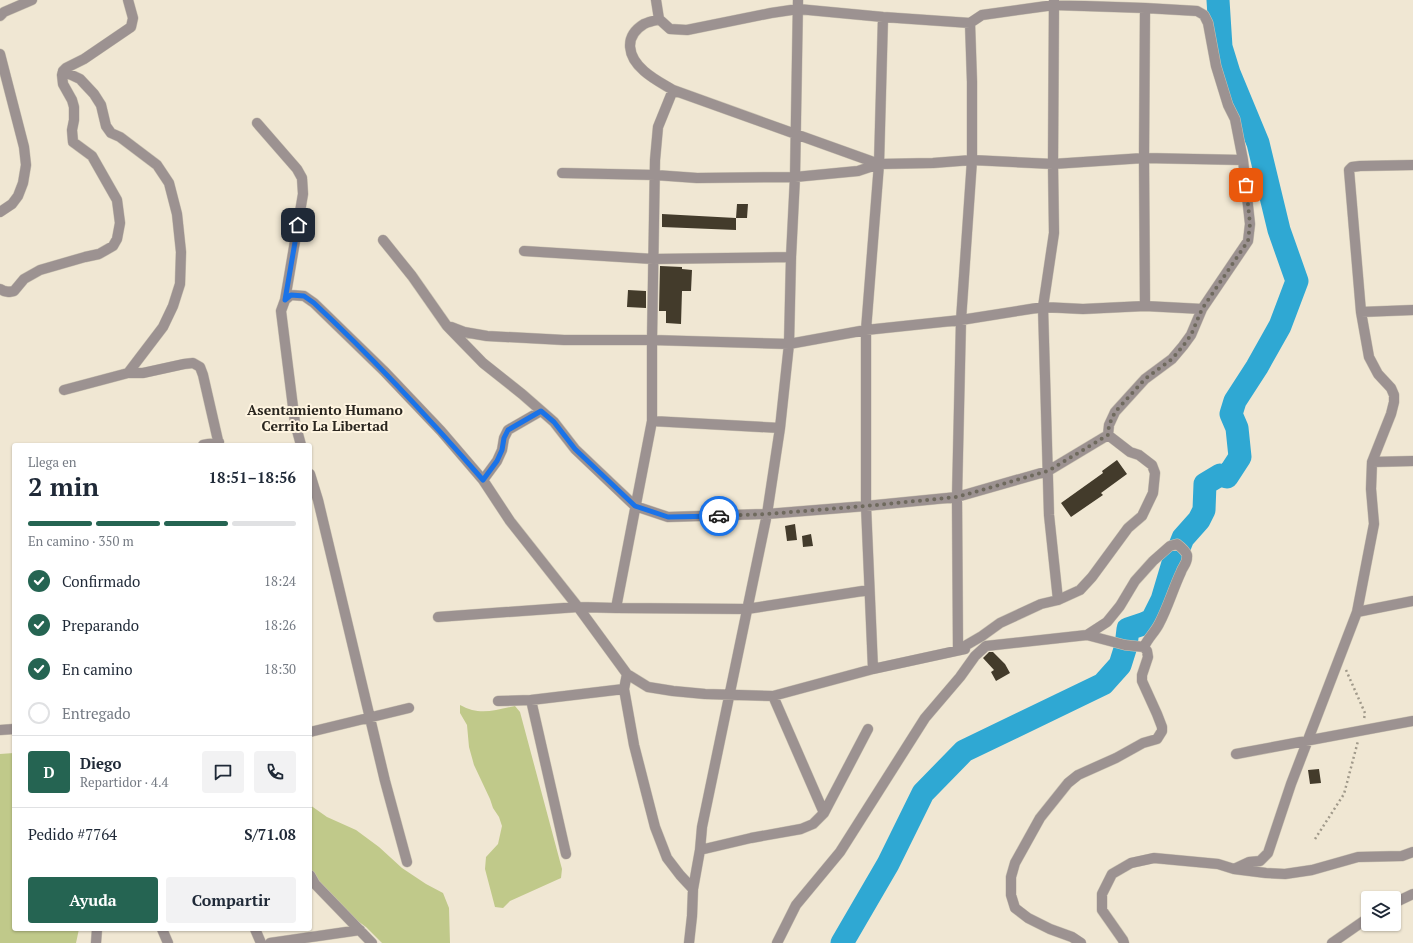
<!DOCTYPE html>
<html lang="es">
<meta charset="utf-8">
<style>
:root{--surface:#fff;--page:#f2f2f3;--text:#1f2937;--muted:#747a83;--line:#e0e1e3;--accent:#256452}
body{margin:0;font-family:"PT Serif",serif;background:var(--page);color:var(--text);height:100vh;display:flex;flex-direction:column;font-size:15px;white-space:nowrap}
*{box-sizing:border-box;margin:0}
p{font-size:13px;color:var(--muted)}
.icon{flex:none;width:22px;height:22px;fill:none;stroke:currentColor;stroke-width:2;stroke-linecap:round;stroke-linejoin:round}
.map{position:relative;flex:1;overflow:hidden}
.panel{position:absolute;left:12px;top:443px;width:300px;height:488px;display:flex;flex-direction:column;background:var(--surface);border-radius:4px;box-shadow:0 1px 3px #0004}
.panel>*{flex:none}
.tools{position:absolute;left:1361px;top:891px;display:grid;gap:8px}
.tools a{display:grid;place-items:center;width:40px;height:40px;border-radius:4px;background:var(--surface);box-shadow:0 1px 3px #0004;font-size:20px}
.pin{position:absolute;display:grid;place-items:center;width:34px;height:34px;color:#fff;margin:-17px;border-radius:8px;box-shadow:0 2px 6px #0006}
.courier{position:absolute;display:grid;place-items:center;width:40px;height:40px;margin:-20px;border:3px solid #1a73e8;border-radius:50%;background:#fff;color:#222;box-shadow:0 1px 5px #0007}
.summary em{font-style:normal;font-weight:800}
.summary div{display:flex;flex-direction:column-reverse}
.summary{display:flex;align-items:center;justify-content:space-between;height:68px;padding:0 16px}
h1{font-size:26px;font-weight:800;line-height:30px}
.bar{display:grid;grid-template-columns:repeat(4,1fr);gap:6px 4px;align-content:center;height:48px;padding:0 16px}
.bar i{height:5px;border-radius:3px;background:var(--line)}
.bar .selected{background:var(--accent)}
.bar p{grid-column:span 4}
.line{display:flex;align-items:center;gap:10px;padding:0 16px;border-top:1px solid var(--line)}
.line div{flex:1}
.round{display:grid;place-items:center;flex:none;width:42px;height:42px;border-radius:4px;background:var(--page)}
ol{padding:0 16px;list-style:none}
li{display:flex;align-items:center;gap:12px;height:44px}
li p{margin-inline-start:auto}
li .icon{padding:4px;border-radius:50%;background:var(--accent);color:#fff;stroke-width:4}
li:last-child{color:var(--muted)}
li i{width:22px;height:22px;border:2px solid var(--line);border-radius:50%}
.cta{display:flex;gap:8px;margin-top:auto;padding:8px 16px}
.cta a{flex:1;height:46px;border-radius:4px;background:var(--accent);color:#fff;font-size:16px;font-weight:800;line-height:46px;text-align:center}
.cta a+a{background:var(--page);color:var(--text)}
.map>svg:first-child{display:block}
</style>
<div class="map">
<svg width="1413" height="943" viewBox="0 0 1413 943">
<rect width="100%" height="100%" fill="#f0e7d3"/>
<!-- green -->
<path fill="#c0c98a" d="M 460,705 C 480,716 494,710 515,706 L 520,712 L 562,869 L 561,878 L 510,901 L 503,908 L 495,907 L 485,869 L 486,857 L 498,844 L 502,826 L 499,817 L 493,808 L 490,799 L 474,765 L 469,747 L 467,725 L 460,713 Z
M 14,753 L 14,929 L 79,929 L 76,943 L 0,943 L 0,754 Z
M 310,805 L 327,817 L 356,830 L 379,847 L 402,868 L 426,884 L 443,893 L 449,908 L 450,943 L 382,943 L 366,927 L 326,898 L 310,873 Z"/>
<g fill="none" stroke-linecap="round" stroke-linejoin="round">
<!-- river -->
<path stroke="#2fa8d3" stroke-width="23" d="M 842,943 L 888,864 L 923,793 L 964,751 L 1103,684 L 1120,665 L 1126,646 L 1128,629 L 1143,624 L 1152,620 L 1162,600 L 1173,563 L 1183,538 L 1199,520 L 1204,510 L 1205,484 L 1220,475 L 1227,477 L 1240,457 L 1237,428 L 1231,414 L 1235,401 L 1257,367 L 1280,326 L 1297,281 L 1279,230 L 1258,143 L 1229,73 L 1221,47 L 1218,0"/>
</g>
<!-- building -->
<path fill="#433b2b" d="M 737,204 L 748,204 L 747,218 L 736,218 Z
M 662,214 L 736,218 L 736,230 L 662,227 Z
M 660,266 L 682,267 L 682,269 L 692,270 L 691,291 L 682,291 L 681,324 L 666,323 L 666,311 L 659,311 Z
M 628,290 L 646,291 L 646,308 L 627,307 Z
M 1117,460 L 1127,474 L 1101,493 L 1103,495 L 1071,517 L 1061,503 L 1103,473 L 1102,471 Z
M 795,524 L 797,540 L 787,541 L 785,526 Z
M 811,534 L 813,546 L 803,547 L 802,536 Z
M 989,652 L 993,652 L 1005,664 L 1010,673 L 996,681 L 991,672 L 994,670 L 983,658 Z
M 1319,769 L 1321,783 L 1310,784 L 1308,770 Z"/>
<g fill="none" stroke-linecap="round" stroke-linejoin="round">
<!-- minor casing -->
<g stroke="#ccc4b3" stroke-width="11">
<path id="minor" d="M 656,0 L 659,19
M 1054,0 L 1053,164 L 1054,233 L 1043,307 L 1049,515 L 1058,600
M 0,16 L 4,12 L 32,0
M 970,23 L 972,82 L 972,160 L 961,320 L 957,497 L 958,650 L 982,636 L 1000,623 L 1041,604 L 1058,600 L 1080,590 L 1092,577 L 1128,528 L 1142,516 L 1153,493 L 1155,473 L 1152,465 L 1139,455 L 1130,452 L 1108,435
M 0,54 L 24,147 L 26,165 L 23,183 L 18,196 L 12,204 L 0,212
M 63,71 L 80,79 L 94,94 L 101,105 L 106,126 L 111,133 L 120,137 L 157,165 L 169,183 L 177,214 L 181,252 L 180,284 L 173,306 L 163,327 L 128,373 L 64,390
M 257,123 L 297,169 L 302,178 L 303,194 L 285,300
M 879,164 L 673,90 C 663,84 653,79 644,71 C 628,57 623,37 644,24 C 648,22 654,21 659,19 L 670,29 L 687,30 L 771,13 L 798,9 L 883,17 L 970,23 L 982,15 L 1054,5 L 1145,8 L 1197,11 L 1204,15 L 1208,23 L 1216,66 L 1228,105 L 1235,119 L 1243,160 L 1250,224 L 1248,241 L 1202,309 L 1191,335 L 1183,346 L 1172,359 L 1145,379 L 1115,412 L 1109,425 L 1108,435
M 562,173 L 655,175 L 697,178 L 795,177 L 858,171 L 879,164 L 933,163 L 972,160 L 1053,164 L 1144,158 L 1243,160
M 383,240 L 412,276 L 447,326 L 483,363 L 522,394 L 554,422 L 575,449 L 635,506 L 668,517 L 767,514 L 866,506 L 957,497 L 1048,471 L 1108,435
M 524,251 L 653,259 L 791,257
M 0,289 L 4,291 L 9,292 L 14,291 L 24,279 L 40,270 L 85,257 L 99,254 L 113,246 L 117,239 L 120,223 L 117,200 L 92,156 L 73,142 L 72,130 L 74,120 L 74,107 L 72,100 L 63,84 L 62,75 L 63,71 L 66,68 L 84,59 L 131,27 L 133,18 L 128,0
M 1145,306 L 1144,158 L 1145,8
M 1361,312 L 1413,310
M 451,327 L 464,332 L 487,336 L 564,340 L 652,340 L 789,344 L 866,330 L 961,320 L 1043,307 L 1083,309 L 1145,306 L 1202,309
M 128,373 L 143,373 L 184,364 L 193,363 L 200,367 L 203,375 L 219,445
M 652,421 L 780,428
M 203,445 L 219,442
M 301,445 L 295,423 L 281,311 L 285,300 L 291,295 L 304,296 L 314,303 L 384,371 L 441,431 L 483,480 L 510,521 L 578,607 L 627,674 L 624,689 L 634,745 L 655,827 L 667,858 L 680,875 L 693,889
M 1372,462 L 1413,461
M 310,474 L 318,500 L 385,781 L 407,862
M 483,480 L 497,461 L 502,450 L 504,438 L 508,430 L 541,411
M 616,608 L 747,609 L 869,590
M 1357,612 L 1413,601
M 438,617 L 578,607 L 616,608 L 652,421 L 652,340 L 655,160 L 658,127 L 673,90
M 1087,635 L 1125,645 L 1144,647
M 873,669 L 965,649
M 627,674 L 648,687 L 673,691 L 705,694 L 773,696 L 873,669 L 866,506 L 866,330 L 879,164 L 883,17
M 773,696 L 824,813
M 531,700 L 566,854
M 498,701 L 531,700 L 624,689
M 0,730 L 14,729
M 310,732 L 409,708
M 1236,754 L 1413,721
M 700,850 L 751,838 L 801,829 L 813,824 L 824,813 L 868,729
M 1234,869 L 1249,862 L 1260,861 L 1268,853 L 1291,784 L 1357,612 L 1374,524 L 1371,489 L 1372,462 L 1391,414 L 1394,402 L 1394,395 L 1391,388 L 1378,374 L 1369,357 L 1361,312 L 1349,170 L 1352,167 L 1360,166 L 1413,165
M 310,875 L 315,884 L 372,943
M 1394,903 L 1413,894
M 162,929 L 168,943
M 255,929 L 261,943
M 96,943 L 97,929
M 270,943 L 360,930
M 689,943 L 692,916 L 693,889 L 700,850 L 702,827 L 767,514 L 780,428 L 789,344 L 791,257 L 795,177 L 798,0
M 777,943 L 796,905 L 840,852 L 925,718 L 960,677 L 975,656 L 986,646 L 1087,635 L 1107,622 L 1120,606 L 1135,581 L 1153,561 L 1170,546 L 1177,544 C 1181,547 1185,550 1187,555 C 1188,563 1183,566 1181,572 C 1173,589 1168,607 1159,624 C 1155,632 1148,638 1144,647
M 1081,943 L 1072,937 L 1050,929 L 1028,918 L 1015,908 L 1011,895 L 1011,877 L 1015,863 L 1040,818 L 1068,783 L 1078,775 L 1116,758 L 1143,743 L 1157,739 L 1162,731 L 1162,727 L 1157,714 L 1142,681 L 1142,675 L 1148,657 L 1147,651 L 1144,647
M 1124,943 L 1123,940 L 1102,910 L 1102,894 L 1112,874 L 1131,863 L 1154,858 L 1218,864 L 1234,869 L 1266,873 L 1285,874 L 1312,870 L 1358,857 L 1402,856 L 1413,852
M 1332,943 L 1368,918"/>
</g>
<!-- path -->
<path stroke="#a0998a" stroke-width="2.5" stroke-dasharray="2 3" stroke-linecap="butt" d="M 1346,670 L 1365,713 L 1364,719
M 1315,839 L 1344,794 L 1358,741"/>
<!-- minor -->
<use href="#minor" stroke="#9c9291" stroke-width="10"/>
</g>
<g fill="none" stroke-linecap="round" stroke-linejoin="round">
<!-- done -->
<path stroke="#6f6a5e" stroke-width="4" stroke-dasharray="0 7.2" d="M 719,516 L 767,514 L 866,506 L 957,497 L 1048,471 L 1108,435 L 1109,425 L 1115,412 L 1145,379 L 1172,359 L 1183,346 L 1191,335 L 1202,309 L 1248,241 L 1250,224 L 1246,185"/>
<!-- route -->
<path stroke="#1a73e8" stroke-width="5" d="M 298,225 L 285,300 L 291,295 L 304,296 L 314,303 C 374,359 429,418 483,480 L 497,461 L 502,450 L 504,438 L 508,430 L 541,411 L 554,422 L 575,449 L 635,506 L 668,517 L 719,516"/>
</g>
<g text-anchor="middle" stroke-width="4" stroke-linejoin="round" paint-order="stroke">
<!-- neighbourhood labels -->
<g font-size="14" font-weight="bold" fill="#2a261f" stroke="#fef4e0">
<text x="325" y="415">Asentamiento Humano<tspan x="325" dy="16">Cerrito La Libertad</tspan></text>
</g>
</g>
</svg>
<div class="tools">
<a><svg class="icon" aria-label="layers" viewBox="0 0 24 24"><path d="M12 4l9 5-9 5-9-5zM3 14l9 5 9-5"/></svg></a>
</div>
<div class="pin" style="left:1246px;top:185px;background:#ea580c"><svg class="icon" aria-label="bag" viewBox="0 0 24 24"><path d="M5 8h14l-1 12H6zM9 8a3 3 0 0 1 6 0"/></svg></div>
<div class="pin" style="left:298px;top:225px;background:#1f2937"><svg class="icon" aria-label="home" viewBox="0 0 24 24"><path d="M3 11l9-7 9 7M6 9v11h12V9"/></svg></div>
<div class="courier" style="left:719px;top:516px"><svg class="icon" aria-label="car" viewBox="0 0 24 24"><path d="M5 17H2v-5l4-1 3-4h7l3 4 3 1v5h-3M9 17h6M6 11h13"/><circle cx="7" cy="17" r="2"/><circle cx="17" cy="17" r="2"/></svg></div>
<section class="panel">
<div class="summary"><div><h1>2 min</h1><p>Llega en</p></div><em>18:51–18:56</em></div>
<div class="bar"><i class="selected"></i><i class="selected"></i><i class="selected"></i><i></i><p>En camino · 350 m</p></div>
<ol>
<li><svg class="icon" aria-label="check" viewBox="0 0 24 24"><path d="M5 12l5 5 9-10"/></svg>Confirmado<p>18:24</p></li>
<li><svg class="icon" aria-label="check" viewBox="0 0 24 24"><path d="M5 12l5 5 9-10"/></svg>Preparando<p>18:26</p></li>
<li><svg class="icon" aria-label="check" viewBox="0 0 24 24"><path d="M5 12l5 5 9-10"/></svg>En camino<p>18:30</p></li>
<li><i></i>Entregado</li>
</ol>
<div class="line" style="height:72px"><b class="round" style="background:var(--accent);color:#fff">D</b><div><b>Diego</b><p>Repartidor · 4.4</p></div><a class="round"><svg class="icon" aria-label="chat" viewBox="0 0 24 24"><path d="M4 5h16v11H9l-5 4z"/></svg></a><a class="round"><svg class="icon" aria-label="phone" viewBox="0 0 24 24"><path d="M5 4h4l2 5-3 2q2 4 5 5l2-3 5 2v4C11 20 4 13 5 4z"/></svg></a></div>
<div class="line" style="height:52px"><div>Pedido #7764</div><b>S/71.08</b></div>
<div class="cta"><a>Ayuda</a><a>Compartir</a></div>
</section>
</div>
